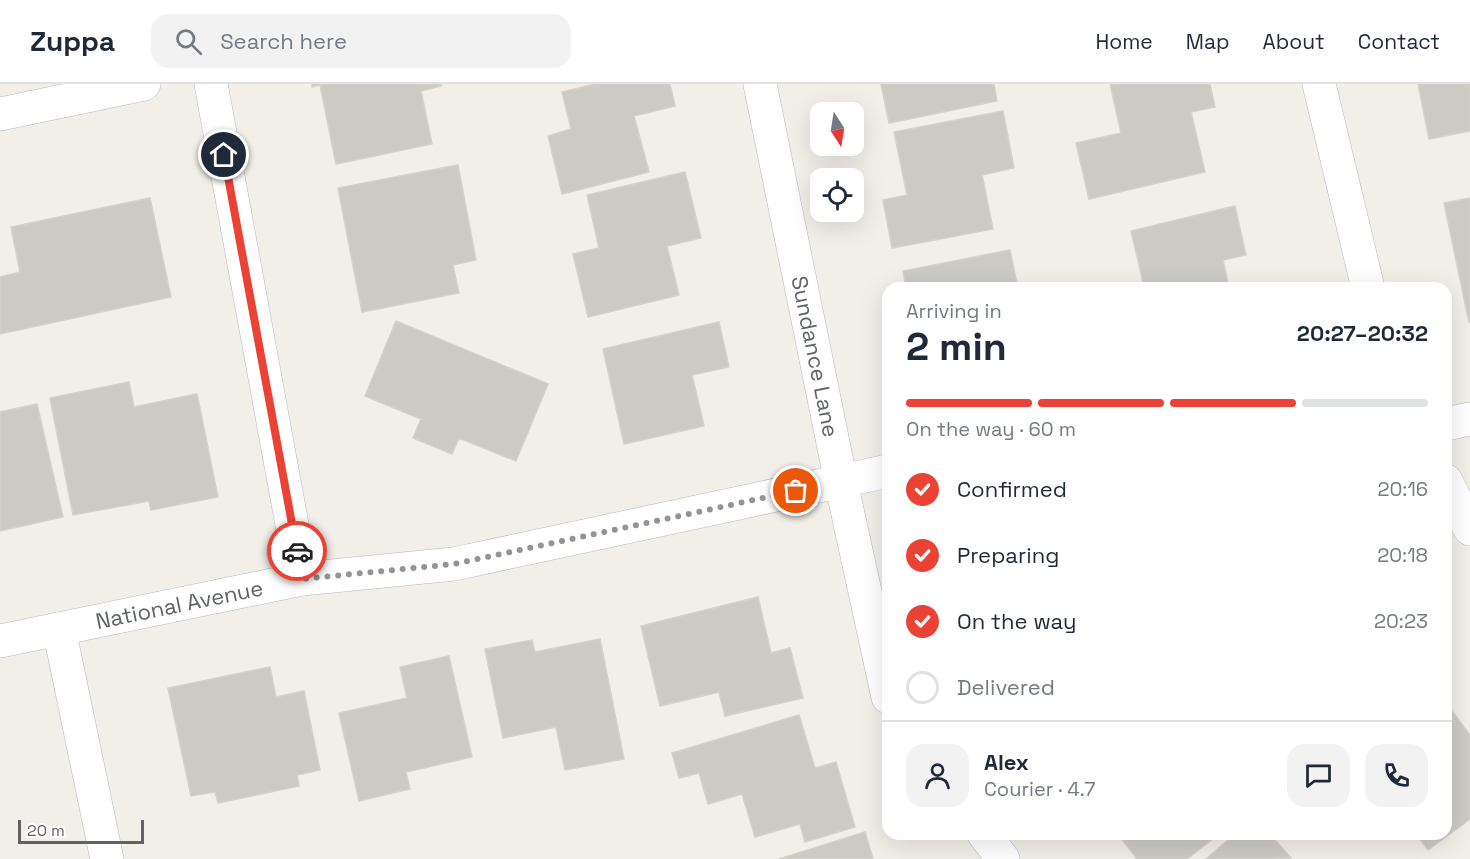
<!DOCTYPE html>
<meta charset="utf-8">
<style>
:root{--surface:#fff;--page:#f2f2f3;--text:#1f2937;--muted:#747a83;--line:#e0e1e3;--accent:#ea4335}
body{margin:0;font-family:"Space Grotesk",sans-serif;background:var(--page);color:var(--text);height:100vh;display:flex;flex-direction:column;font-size:22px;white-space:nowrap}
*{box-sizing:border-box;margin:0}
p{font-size:20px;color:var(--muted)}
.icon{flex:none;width:33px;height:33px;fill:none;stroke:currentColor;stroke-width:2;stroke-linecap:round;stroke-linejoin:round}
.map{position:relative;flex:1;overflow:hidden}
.side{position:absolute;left:882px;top:198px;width:570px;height:558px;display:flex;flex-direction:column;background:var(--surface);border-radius:18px;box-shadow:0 6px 24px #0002}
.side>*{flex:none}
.needle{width:39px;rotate:168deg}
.controls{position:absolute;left:810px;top:18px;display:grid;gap:12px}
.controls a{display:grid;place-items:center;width:54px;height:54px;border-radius:12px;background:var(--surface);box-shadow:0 6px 24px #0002;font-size:30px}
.scale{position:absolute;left:18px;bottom:15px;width:126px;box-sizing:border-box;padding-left:6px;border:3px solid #5f6368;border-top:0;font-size:16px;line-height:21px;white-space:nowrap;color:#5f6368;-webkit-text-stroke:4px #fff;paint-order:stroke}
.pin{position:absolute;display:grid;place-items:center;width:51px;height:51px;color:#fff;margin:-26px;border:3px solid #fff;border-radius:50%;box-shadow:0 2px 6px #0007}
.courier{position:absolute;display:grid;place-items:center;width:60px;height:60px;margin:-30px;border:4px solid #ea4335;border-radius:50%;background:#fff;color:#222;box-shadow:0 2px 8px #0007}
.head em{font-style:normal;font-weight:700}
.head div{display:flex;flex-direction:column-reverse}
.head{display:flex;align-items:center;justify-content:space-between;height:102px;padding:0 24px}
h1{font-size:39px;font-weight:700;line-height:45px}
.bar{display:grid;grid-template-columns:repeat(4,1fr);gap:9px 6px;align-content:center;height:72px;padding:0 24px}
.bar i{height:8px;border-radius:4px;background:var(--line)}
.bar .current{background:var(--accent)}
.bar p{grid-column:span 4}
.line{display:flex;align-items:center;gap:15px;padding:0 24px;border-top:2px solid var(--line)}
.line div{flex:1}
.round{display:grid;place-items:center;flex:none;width:63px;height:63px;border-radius:18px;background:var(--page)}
ol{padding:0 24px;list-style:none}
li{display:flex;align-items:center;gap:18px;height:66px}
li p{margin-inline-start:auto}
li .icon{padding:6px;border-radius:50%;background:var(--accent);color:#fff;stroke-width:4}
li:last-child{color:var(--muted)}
li i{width:33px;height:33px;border:3px solid var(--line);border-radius:50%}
header{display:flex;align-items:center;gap:36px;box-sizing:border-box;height:84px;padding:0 30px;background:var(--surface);border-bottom:2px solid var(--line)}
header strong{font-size:28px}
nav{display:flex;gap:33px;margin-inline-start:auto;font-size:21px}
.search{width:420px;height:54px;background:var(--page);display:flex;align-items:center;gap:15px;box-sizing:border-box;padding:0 21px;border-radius:18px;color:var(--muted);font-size:22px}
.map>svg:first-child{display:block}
</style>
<header>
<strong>Zuppa</strong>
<div class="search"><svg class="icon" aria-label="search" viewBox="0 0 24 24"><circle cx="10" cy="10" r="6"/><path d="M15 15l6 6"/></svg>Search here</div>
<nav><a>Home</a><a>Map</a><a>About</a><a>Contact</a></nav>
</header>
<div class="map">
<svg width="1470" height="775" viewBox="0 0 1470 775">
<rect width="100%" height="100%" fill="#f1efe8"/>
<!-- building -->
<path fill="#cccac5" stroke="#d6d1c6" stroke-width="1.5" d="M 312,0 L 441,0 L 441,2 L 421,7 L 432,60 L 336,80 L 320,1 L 312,3 Z
M 595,0 L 670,0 L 675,22 L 634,32 L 649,88 L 562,110 L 548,52 L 571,45 L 562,8 Z
M 881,0 L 994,0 L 997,17 L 889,39 Z
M 1110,0 L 1210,0 L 1215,23 L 1191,28 L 1205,88 L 1089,115 L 1076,59 L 1121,49 Z
M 1418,0 L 1470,0 L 1470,47 L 1429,55 Z
M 1003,27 L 1014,84 L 982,91 L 993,145 L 892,164 L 883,116 L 907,111 L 894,48 Z
M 458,81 L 476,176 L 453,181 L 459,209 L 362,228 L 338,104 Z
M 685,88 L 701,154 L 667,162 L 679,211 L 588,233 L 573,170 L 599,164 L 587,111 Z
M 150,114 L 171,213 L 0,250 L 0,193 L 20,188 L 11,143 Z
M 1470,114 L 1470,238 L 1469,238 L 1444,119 Z
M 1235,122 L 1246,171 L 1223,176 L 1229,204 L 1116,204 L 1143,198 L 1131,147 Z
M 1010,166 L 1018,204 L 906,204 L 903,187 Z
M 396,237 L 548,300 L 516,377 L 459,354 L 452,370 L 413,354 L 421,335 L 365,312 Z
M 719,238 L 729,283 L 692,291 L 704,342 L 624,360 L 603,265 Z
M 129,298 L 134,323 L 197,310 L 218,413 L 151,426 L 149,417 L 73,431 L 50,314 Z
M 37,320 L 63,433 L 0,447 L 0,328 Z
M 758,513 L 771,569 L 790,564 L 803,614 L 725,632 L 719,608 L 660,622 L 641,542 Z
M 600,555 L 624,675 L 565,686 L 556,643 L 503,654 L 485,565 L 532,556 L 535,568 Z
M 449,572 L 472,673 L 406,688 L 410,705 L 359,717 L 339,629 L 407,614 L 400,583 Z
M 270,583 L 276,613 L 304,607 L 320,686 L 297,691 L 299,702 L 218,719 L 215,708 L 191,712 L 168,604 Z
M 1446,619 L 1470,651 L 1470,735 L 1428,766 L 1416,750 L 1446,750 Z
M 799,631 L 815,684 L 836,678 L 855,743 L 805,758 L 800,740 L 755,753 L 742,710 L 708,720 L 699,689 L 679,694 L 672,669 Z
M 865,748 L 873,775 L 779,775 Z
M 1118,750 L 1219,750 L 1187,775 L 1137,775 Z
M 1235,750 L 1270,750 L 1291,774 L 1206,775 Z"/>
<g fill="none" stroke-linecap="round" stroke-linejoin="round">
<!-- street casing -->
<g stroke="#b5b8bc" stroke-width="34">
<g id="street">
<path d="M 211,0 L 302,495"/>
<path id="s1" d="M 760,0 L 841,398 L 888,613"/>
<path d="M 0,30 L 144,0"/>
<path d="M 1446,340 L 1470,335"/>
<path d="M 59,545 L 107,775"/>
<path id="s2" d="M 0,557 L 302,495 L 454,480 L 888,387"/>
<path d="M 984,750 L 1003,775"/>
</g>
</g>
<!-- secondary casing -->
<g stroke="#b6babf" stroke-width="34">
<path id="secondary" d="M 1319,0 L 1368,204
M 1446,397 L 1470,445"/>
</g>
<!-- street -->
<use href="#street" stroke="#fff" stroke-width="33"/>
<!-- secondary -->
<use href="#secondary" stroke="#fff" stroke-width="33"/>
</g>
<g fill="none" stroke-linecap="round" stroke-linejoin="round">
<!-- done -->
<path stroke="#929495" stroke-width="6" stroke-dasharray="0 10.8" d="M 297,467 L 302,495 L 454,480 L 796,407"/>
<!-- route -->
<path stroke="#ea4335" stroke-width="8" d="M 224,71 L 297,467"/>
</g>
<g text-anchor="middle" stroke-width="4.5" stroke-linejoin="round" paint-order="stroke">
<!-- street labels -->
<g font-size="22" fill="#5f6368" stroke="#fff">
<text dy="8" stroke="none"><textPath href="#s1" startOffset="278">Sundance Lane</textPath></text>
<text dy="8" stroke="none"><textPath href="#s2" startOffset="183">National Avenue</textPath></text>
</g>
</g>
</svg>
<div class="controls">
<a><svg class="needle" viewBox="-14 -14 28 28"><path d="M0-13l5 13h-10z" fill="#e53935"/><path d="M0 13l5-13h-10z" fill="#747a83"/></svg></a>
<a><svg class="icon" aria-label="locate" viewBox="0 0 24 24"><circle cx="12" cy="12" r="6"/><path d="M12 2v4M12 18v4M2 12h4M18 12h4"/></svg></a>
</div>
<div class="scale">20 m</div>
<div class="pin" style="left:796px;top:407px;background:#ea580c"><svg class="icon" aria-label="bag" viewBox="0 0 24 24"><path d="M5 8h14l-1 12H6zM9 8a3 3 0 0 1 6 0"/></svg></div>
<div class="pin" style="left:224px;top:71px;background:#1f2937"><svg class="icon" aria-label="home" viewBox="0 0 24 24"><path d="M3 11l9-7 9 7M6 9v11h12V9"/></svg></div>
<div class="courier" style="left:297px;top:467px"><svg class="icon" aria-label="car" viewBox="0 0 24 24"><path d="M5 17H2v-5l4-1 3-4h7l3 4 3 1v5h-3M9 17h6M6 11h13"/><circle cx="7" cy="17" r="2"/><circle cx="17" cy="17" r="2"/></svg></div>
<section class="side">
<div class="head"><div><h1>2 min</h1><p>Arriving in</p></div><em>20:27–20:32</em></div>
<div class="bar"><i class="current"></i><i class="current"></i><i class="current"></i><i></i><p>On the way · 60 m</p></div>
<ol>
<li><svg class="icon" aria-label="check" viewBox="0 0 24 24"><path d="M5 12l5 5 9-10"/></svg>Confirmed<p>20:16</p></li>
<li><svg class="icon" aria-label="check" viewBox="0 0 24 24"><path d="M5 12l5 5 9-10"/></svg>Preparing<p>20:18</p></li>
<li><svg class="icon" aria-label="check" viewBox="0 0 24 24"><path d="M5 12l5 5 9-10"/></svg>On the way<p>20:23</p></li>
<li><i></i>Delivered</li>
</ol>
<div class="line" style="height:108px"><a class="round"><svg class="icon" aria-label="person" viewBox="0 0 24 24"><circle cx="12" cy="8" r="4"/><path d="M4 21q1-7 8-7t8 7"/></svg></a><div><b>Alex</b><p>Courier · 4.7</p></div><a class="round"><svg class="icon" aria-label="chat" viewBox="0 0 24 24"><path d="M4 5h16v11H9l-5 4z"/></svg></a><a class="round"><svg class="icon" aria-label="phone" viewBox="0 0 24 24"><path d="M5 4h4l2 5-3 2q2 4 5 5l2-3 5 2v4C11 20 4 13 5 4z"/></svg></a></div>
</section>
</div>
